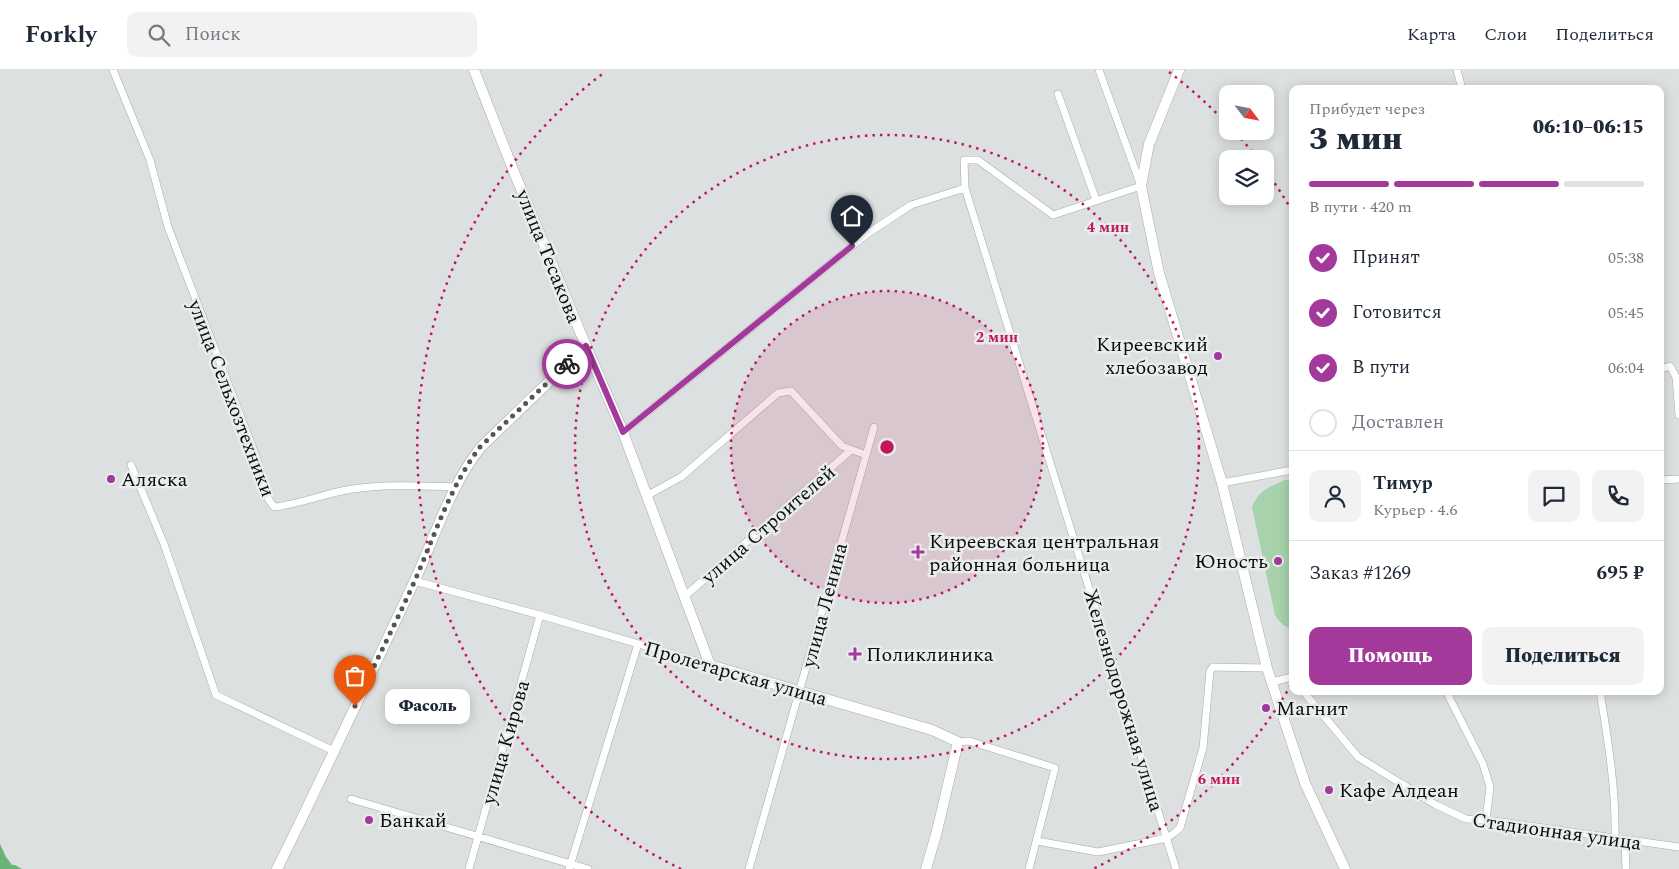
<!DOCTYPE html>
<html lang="ru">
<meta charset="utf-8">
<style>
:root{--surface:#fff;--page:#f2f2f3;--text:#1f2937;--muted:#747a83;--line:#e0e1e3;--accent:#a3399a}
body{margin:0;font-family:Spectral,serif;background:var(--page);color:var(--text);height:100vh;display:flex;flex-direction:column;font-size:19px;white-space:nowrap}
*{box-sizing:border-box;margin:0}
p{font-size:16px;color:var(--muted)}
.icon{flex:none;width:28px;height:28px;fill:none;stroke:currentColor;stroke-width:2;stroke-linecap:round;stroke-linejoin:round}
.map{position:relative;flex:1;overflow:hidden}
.side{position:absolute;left:1289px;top:15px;width:375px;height:610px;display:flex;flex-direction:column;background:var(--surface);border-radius:10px;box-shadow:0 2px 12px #0003}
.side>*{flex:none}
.needle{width:32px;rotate:122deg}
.buttons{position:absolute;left:1219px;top:15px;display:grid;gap:10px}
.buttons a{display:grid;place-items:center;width:55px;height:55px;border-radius:10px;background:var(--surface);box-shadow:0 2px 12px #0003;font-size:25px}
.pin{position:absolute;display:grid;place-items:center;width:42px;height:42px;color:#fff;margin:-51px -21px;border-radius:50% 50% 50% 0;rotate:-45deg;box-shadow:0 0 5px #0007}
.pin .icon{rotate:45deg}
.courier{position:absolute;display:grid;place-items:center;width:50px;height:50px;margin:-25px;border:4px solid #a3399a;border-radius:50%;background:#fff;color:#222;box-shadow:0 1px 6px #0007}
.bubble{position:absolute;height:35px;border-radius:10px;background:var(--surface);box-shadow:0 2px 12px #0003;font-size:16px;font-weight:800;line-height:35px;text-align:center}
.summary em{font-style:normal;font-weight:800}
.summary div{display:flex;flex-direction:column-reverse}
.summary{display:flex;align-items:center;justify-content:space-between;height:85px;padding:0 20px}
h1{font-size:32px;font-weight:800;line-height:38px}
.bar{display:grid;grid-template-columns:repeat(4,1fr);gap:8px 5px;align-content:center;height:60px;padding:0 20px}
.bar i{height:6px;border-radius:4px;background:var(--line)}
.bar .current{background:var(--accent)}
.bar p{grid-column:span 4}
.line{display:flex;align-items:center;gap:12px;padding:0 20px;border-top:1px solid var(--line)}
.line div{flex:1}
.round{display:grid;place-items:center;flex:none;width:52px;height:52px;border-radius:10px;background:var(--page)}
ol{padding:0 20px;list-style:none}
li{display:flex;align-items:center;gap:15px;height:55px}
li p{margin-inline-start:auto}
li .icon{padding:5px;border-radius:50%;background:var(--accent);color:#fff;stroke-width:4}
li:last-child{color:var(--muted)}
li i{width:28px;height:28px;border:2px solid var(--line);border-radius:50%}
.button{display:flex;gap:10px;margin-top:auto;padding:10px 20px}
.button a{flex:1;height:58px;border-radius:10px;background:var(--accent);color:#fff;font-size:20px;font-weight:800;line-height:58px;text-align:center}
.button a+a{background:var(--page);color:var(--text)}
header{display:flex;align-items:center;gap:30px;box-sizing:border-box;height:70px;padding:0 25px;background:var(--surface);border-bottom:1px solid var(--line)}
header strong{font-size:24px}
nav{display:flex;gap:28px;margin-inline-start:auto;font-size:18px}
.search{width:350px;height:45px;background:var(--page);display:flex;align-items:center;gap:12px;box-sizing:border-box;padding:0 18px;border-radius:10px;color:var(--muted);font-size:19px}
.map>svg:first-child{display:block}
</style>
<header>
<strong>Forkly</strong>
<div class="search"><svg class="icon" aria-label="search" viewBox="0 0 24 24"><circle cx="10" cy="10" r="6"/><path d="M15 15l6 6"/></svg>Поиск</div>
<nav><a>Карта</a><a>Слои</a><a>Поделиться</a></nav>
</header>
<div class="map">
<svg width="1679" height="799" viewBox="0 0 1679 799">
<rect width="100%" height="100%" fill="#dce0e0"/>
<!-- green -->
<path fill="#a7d2ac" d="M 1285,410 L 1292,410 L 1292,559 C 1285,557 1279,552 1275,545 L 1252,437 C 1259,420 1269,417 1285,410 Z"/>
<!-- forest -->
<path fill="#6ab376" d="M 0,774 L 6,787 L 12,795 L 15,795 L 22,799 L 0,799 Z"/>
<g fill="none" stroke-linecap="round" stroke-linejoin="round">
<!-- minor casing -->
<g stroke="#a6aaaa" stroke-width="8">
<path id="minor" d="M 113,0 L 150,90 L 168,157 L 257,389 L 264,423 L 274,437 C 301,434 326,423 352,419 C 386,414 422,416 456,417
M 1099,0 L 1141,116 L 1053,145 L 978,90 L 964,90 L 965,118 L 1176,799
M 1457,0 L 1462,19
M 1058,24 L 1096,130
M 1660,299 L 1670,296 L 1676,307 L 1679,345
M 623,362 L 867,164 L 911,135 L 965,118
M 131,395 L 164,474 L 216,625 L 334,681
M 1660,410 L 1679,409
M 1222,413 L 1292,400
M 648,425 L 681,407 L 778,323 L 791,321 L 842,376 L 866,385
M 415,511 L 540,545 L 710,595
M 684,527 L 851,380
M 1272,612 L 1292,607
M 1303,621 L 1358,687 L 1436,735 L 1466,749 L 1486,750 L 1679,777
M 1446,621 L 1483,694 L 1490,717 L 1486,750
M 1600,621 C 1608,671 1616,718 1615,768
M 958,672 L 969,671 L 1055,698 L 1029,799
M 351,729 L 588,799
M 1625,769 L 1626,799
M 1037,771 L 1098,782 L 1167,768 L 1174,763 L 1180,758 L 1203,678 L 1210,601 L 1213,597 L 1267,598
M 469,799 L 540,545
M 569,799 L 638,574
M 749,799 L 874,357"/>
</g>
<!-- secondary casing -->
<g stroke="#a6aaaa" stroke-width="11">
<path id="secondary" d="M 474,0 L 514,102 L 586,276 L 623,362 L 710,595 L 932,660 L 958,672 L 937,761 L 926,799
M 1179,0 L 1149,74 L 1141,116 L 1159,203 L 1222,413 L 1267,598 L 1305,713 L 1345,799
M 277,799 C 324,704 369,608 414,512 C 435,467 450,416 481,377 L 586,276"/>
</g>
<!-- minor -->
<use href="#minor" stroke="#fff" stroke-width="7"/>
<!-- secondary -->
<use href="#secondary" stroke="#fff" stroke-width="10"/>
</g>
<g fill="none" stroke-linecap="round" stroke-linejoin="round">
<!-- done -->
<path stroke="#545656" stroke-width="5" stroke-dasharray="0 9" d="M 355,636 C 375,593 397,551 416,508 C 435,464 451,415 480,377 L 567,294"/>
<!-- route -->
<path stroke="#a3399a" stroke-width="6" d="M 567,294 L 586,276 L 623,362 L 852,176"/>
</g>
<!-- distance rings -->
<circle cx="887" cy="377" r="156" fill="#c2185b" fill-opacity=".12"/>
<g fill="none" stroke="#c2185b" stroke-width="2.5" stroke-dasharray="2.5 5">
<circle cx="887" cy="377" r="156"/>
<circle cx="887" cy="377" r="312"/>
<path d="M1291 615A469 469 0 0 1 1093 799M681 799A469 469 0 0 1 605 2M1169 2A469 469 0 0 1 1227 54M1236 63A469 469 0 0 1 1257 88M1266 101A469 469 0 0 1 1291 139"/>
</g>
<!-- markers -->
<g fill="#a3399a" stroke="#eaedee" stroke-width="2">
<circle cx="1218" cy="286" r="5"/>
<circle cx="111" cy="409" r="5"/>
<path d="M915.5 474.5h5v5h5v5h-5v5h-5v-5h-5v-5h5z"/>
<circle cx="1278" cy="491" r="5"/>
<path d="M852.5 576.5h5v5h5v5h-5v5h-5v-5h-5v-5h5z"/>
<circle cx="1266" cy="638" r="5"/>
<circle cx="1329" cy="720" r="5"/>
<circle cx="369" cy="750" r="5"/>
</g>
<g text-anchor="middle" stroke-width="5" stroke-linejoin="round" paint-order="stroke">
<!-- street labels -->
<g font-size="20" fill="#0b0c0c" stroke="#eaedee">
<text transform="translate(549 186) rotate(68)" y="7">улица Тесакова</text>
<text transform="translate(232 328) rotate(69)" y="7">улица Сельхозтехники</text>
<text transform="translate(768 454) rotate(-41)" y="7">улица Строителей</text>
<text transform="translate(824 535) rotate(-75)" y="7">улица Ленина</text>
<text transform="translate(736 603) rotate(16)" y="7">Пролетарская улица</text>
<text transform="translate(1124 630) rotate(73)" y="7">Железнодорожная улица</text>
<text transform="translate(505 672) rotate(-74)" y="7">улица Кирова</text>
<text transform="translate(1557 761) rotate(8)" y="7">Стадионная улица</text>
</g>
<!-- poi labels -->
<g font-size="20" fill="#0b0c0c" stroke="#eaedee" text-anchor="start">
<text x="1208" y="281" text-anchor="end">Киреевский<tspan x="1208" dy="23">хлебозавод</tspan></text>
<text x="121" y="416">Аляска</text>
<text x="929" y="478">Киреевская центральная<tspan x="929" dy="23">районная больница</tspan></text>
<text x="1268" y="498" text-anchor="end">Юность</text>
<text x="866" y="591">Поликлиника</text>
<text x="1276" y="645">Магнит</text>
<text x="1339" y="727">Кафе Алдеан</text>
<text x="379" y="757">Банкай</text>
</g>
</g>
<circle cx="887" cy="377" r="8" fill="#c2185b" stroke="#eaedee" stroke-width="2.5"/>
<g font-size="15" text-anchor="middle" font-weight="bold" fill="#c2185b" stroke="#eaedee" stroke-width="5" stroke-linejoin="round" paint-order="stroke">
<text x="1108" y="162">4 мин</text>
<text x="997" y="272">2 мин</text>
<text x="1219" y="714">6 мин</text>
</g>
</svg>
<div class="buttons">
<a><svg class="needle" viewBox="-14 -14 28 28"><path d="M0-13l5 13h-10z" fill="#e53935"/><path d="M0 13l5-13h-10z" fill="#747a83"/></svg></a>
<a><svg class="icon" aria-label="layers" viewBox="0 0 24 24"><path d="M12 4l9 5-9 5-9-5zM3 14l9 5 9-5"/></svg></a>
</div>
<div class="pin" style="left:355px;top:636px;background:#ea580c"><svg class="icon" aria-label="bag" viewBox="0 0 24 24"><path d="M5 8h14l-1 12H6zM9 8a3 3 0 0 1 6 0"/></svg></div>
<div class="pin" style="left:852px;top:176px;background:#1f2937"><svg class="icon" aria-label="home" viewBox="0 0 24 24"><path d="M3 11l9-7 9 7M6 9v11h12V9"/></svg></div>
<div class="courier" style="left:567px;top:294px"><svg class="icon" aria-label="bike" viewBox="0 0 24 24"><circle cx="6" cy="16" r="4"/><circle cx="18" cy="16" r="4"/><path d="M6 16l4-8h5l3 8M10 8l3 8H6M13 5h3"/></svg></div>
<div class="bubble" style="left:385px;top:619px;width:85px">Фасоль</div>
<section class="side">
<div class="summary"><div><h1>3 мин</h1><p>Прибудет через</p></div><em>06:10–06:15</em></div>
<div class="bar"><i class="current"></i><i class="current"></i><i class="current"></i><i></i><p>В пути · 420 m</p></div>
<ol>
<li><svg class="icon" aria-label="check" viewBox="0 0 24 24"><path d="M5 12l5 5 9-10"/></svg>Принят<p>05:38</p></li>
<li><svg class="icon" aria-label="check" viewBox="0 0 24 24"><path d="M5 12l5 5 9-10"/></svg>Готовится<p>05:45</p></li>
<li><svg class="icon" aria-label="check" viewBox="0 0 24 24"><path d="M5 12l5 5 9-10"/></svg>В пути<p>06:04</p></li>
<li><i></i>Доставлен</li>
</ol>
<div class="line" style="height:90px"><a class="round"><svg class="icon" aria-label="person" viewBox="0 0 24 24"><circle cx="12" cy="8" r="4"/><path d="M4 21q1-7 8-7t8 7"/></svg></a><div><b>Тимур</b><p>Курьер · 4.6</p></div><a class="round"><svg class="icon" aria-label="chat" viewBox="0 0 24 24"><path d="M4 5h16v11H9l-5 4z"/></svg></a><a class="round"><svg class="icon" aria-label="phone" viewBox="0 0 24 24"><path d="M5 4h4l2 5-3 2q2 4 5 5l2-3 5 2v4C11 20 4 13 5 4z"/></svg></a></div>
<div class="line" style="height:65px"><div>Заказ #1269</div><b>695 ₽</b></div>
<div class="button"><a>Помощь</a><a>Поделиться</a></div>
</section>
</div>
